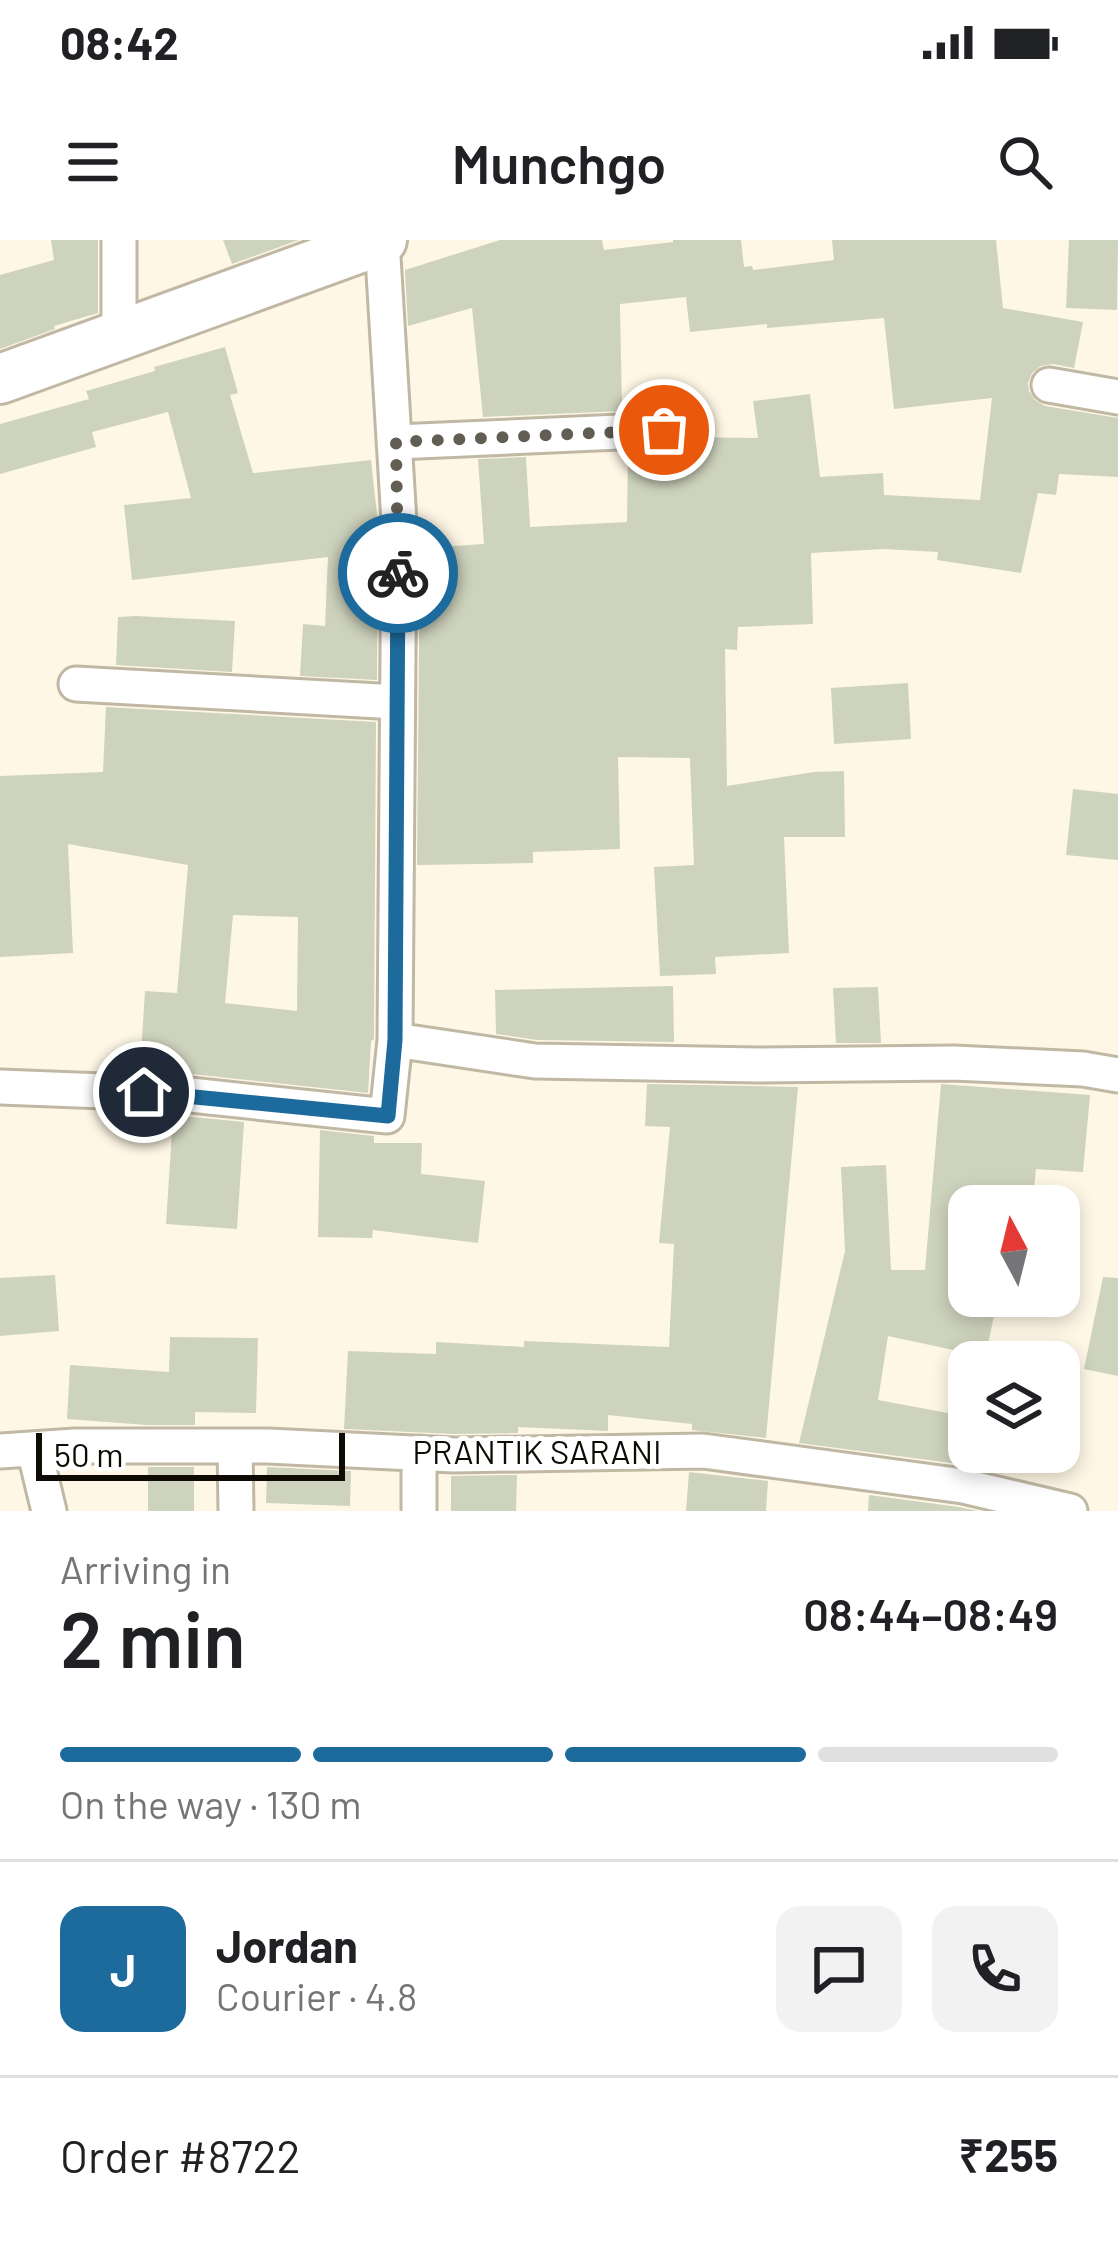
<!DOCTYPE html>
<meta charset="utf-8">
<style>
:root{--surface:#fff;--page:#f2f2f2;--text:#202124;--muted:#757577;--line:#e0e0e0;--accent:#1d6b9d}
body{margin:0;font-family:Barlow,sans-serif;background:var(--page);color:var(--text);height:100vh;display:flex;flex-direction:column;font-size:45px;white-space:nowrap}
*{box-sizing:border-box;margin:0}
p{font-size:39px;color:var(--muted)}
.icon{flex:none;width:66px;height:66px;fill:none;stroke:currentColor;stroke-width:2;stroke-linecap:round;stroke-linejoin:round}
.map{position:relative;height:1271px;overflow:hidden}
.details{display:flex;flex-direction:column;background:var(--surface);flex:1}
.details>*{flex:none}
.needle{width:78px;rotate:353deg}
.buttons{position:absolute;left:948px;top:945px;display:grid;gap:24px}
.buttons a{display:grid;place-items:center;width:132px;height:132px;border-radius:24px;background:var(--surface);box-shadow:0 6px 18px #0003;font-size:60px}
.scale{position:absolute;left:36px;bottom:30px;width:309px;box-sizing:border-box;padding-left:12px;border:6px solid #0e0b05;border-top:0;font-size:33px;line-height:42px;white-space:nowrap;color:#0e0b05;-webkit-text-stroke:9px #fff;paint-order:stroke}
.pin{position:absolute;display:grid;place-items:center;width:102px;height:102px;color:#fff;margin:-51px;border:6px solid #fff;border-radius:50%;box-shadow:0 3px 12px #0007}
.courier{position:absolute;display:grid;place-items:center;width:120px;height:120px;margin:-60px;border:9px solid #1d6b9d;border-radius:50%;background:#fff;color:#222;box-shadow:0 3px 15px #0007}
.summary em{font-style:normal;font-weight:600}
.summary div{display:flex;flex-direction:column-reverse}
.summary{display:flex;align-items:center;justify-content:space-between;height:204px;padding:0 60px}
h1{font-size:78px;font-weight:600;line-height:90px}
.bar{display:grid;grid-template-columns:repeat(4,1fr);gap:18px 12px;align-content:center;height:144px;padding:0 60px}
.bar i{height:15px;border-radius:9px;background:var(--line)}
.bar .selected{background:var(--accent)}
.bar p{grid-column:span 4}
.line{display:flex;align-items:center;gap:30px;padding:0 60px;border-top:3px solid var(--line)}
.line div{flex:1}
.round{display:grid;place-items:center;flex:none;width:126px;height:126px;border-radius:24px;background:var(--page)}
.status{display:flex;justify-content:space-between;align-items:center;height:84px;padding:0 60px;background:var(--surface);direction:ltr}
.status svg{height:33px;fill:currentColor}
header{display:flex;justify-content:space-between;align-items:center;height:156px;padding:0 60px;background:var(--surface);font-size:54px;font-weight:600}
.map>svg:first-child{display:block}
</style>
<div class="status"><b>08:42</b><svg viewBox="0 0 49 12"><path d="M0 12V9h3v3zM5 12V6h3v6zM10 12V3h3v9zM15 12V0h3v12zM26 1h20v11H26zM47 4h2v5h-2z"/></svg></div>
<header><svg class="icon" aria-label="menu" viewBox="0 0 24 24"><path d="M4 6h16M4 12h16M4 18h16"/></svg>Munchgo<svg class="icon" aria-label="search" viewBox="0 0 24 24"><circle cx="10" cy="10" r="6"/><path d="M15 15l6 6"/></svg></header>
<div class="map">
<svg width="1118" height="1271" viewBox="0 0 1118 1271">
<rect width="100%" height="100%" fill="#fff7e6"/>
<!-- building -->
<path fill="#ced3bd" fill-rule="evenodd" d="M 51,0 L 98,0 L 98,73 L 54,86 L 55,89 L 0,109 L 0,35 L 54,20 Z
M 223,0 L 299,0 L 232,24 Z
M 500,0 L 602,0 L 604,10 L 673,2 L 673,0 L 741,0 L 744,27 L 752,26 L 753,30 L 834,20 L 832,0 L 996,0 L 1003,68 L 1083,82 L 1074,128 L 1053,124 L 1041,126 L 1032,133 L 1028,143 L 1029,151 L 1035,160 L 1045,166 L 1118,178 L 1118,237 L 1059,234 L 1056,255 L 1038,253 L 1021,333 L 937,320 L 938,312 L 884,309 L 811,313 L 813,384 L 738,387 L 737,410 L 725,409 L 727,546 L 814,532 L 844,531 L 845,597 L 784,597 L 789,713 L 715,717 L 716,734 L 660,736 L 654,627 L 694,625 L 690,518 L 618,517 L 620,609 L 533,612 L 533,623 L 417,625 L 420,308 L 484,304 L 478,219 L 526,217 L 530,287 L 627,282 L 628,213 L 666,211 L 676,207 L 683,197 L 758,198 L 753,161 L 810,154 L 820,237 L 883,233 L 884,255 L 980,260 L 992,158 L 894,169 L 884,78 L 767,88 L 767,84 L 690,92 L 686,57 L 620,64 L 622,171 L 483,177 L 472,68 L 408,86 L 405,30 Z
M 1069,0 L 1118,0 L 1117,70 L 1066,68 Z
M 225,107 L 238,153 L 230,155 L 253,233 L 371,220 L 378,283 L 377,440 L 300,436 L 303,384 L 325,386 L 328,317 L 132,340 L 124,265 L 191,258 L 168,172 L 92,192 L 96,207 L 0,234 L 0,184 L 89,159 L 86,151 L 155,131 L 154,127 Z
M 136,376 L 235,381 L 232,432 L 116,425 L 118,377 Z
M 908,443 L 911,499 L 834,504 L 831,448 Z
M 106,467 L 376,482 L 374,799 L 371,801 L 368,853 L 183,833 L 140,831 L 145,751 L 177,753 L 188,625 L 68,604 L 73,713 L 0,717 L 0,536 L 103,532 ZM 233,675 L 298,677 L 297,771 L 225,763 Z
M 1073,549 L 1118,554 L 1118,620 L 1066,615 Z
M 673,746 L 674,802 L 537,800 L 496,794 L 495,750 Z
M 878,747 L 881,803 L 836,803 L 833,748 Z
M 647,844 L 798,847 L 766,1198 L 692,1190 L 692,1184 L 608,1175 L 608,1191 L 518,1187 L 518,1193 L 454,1194 L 344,1189 L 348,1111 L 436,1114 L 436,1102 L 524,1107 L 524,1101 L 669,1107 L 674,1004 L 659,1003 L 670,887 L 645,886 Z
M 941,844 L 1090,855 L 1083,932 L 1036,929 L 1032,966 L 969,966 L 969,1056 L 998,1056 L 986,1114 L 972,1114 L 888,1096 L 878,1160 L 969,1177 L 969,1212 L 1010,1212 L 1003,1234 L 966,1225 L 799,1203 L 845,1011 L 841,927 L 886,925 L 891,1030 L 925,1030 Z
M 173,875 L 244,882 L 237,989 L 166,984 Z
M 320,890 L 374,896 L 374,903 L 422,903 L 421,934 L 485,941 L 478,1003 L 373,990 L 372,998 L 318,997 Z
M 55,1035 L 59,1091 L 0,1096 L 0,1038 Z
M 1103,1037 L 1118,1038 L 1118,1136 L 1084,1129 Z
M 170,1097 L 258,1098 L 256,1173 L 195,1172 L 195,1185 L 147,1185 L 67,1179 L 70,1125 L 169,1132 Z
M 148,1227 L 194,1227 L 194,1271 L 148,1271 Z
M 267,1227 L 351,1231 L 350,1266 L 266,1263 Z
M 689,1232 L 768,1241 L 766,1271 L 686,1271 Z
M 517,1235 L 516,1271 L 451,1271 L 451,1236 Z
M 869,1255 L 959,1267 L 978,1271 L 868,1271 Z"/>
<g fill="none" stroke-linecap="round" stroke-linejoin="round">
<!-- street casing -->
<g stroke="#c1b8a4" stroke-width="39">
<path id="street" d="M 119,0 L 119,96
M 1049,145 L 1118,157
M 396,202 L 664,190
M 76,444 L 397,462
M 395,800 L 535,821 L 758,825 L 954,823 L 1083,829 L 1118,835
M 0,847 L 181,854 L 387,876 L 395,800 L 399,282 L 382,0
M 235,1206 L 236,1271
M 34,1209 L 49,1271
M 0,1211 L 75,1206 L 268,1206 L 454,1215 L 703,1211 L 963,1246 L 1070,1271
M 419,1213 L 419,1271"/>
</g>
<!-- secondary casing -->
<g stroke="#c1b8a4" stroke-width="54">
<path id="secondary" d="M 0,139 L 382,0"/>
</g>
<!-- street -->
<use href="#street" stroke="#fff" stroke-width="33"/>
<!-- secondary -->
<use href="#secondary" stroke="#fff" stroke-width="48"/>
</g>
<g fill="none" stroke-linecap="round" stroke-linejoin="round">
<!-- done -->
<path stroke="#625e54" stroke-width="12" stroke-dasharray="0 21.6" d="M 398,333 L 396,202 L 664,190"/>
<!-- route -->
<path stroke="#1d6b9d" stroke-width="15" d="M 144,852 L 388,876 L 395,800 L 398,333"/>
</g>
<g text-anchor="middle" stroke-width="10" stroke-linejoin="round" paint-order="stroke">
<!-- street labels -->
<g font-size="33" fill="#0e0b05" stroke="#fff">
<text x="537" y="1224">PRANTIK SARANI</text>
</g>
</g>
</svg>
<div class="buttons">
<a><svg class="needle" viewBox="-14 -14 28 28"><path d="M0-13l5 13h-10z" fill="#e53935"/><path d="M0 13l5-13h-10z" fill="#757577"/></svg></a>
<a><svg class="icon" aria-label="layers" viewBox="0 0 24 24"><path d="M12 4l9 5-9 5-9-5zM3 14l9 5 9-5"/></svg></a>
</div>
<div class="scale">50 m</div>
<div class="pin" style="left:664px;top:190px;background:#ea580c"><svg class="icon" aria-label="bag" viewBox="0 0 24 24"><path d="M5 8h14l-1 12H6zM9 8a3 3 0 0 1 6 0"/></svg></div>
<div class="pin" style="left:144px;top:852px;background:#1f2937"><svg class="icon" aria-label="home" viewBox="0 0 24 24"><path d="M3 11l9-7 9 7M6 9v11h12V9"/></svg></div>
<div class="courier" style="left:398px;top:333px"><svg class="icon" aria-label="bike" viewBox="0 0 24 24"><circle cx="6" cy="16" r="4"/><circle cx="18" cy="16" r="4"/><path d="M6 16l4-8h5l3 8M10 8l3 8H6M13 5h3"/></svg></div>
</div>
<section class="details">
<div class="summary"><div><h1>2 min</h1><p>Arriving in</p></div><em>08:44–08:49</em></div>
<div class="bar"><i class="selected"></i><i class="selected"></i><i class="selected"></i><i></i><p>On the way · 130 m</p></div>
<div class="line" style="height:216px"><b class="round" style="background:var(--accent);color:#fff">J</b><div><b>Jordan</b><p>Courier · 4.8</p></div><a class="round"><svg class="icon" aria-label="chat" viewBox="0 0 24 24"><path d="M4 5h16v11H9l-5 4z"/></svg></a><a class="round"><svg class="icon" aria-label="phone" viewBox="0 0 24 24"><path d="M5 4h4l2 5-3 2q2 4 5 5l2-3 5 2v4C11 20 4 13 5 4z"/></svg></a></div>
<div class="line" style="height:156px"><div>Order #8722</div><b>₹255</b></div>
</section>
